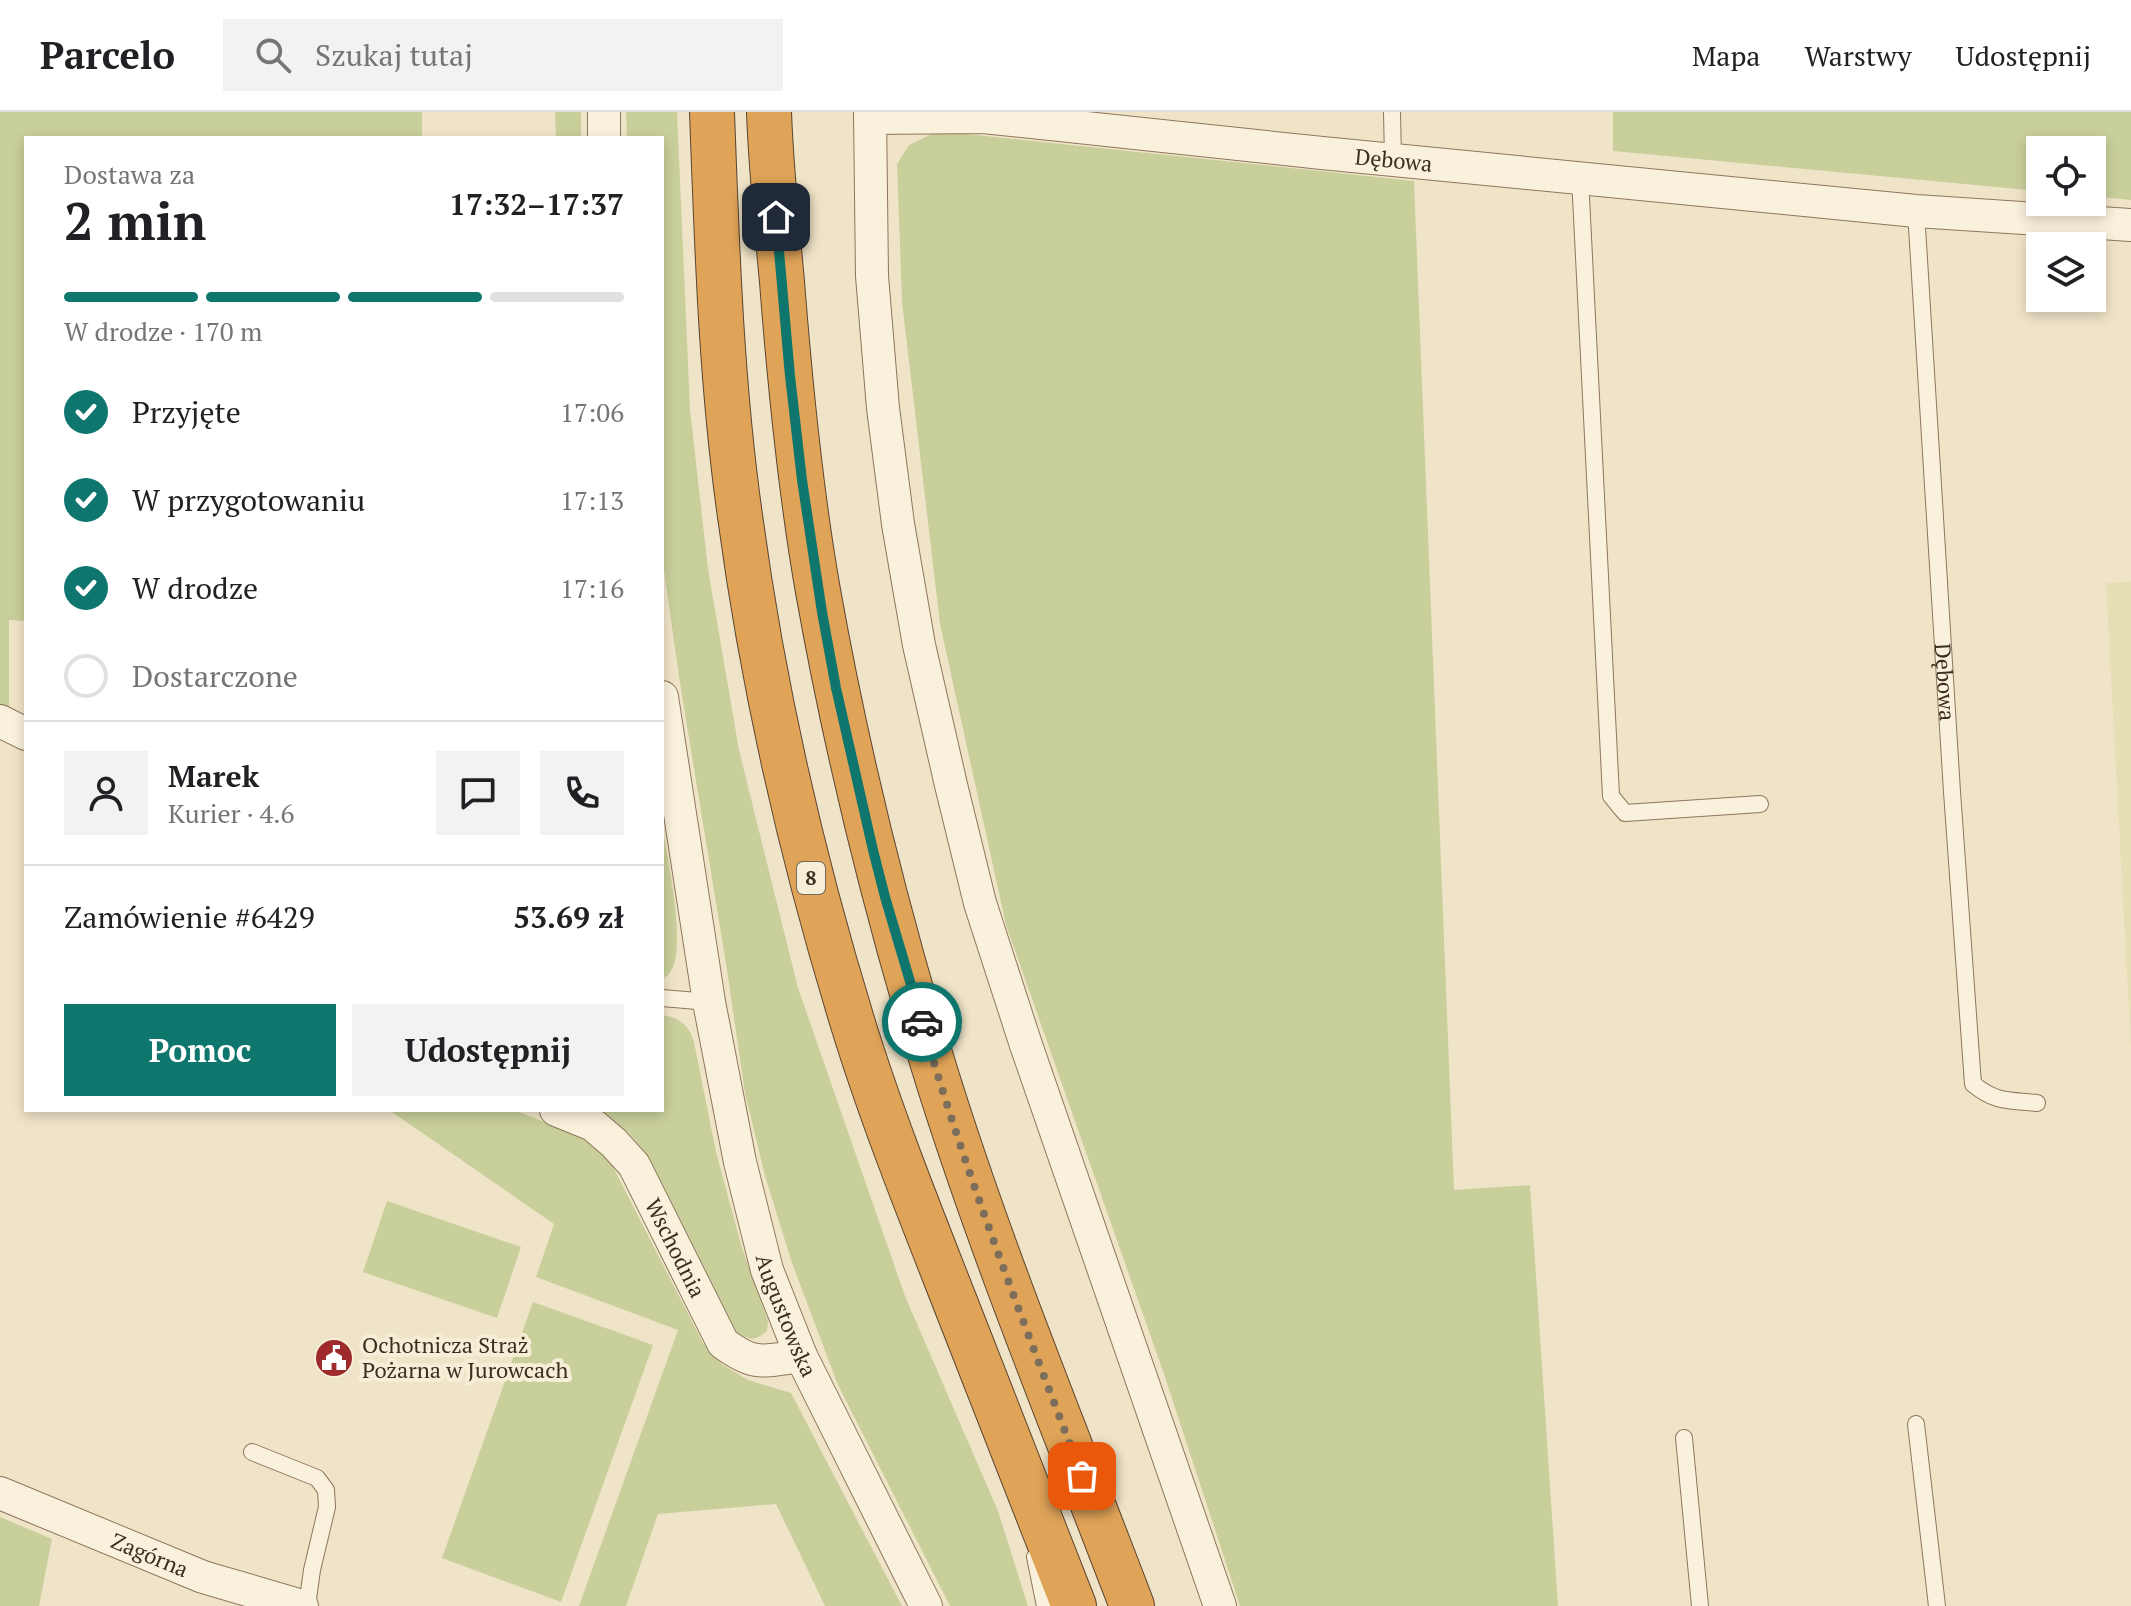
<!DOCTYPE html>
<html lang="pl">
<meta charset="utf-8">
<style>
:root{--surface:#fff;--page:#f2f2f2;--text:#202124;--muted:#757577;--line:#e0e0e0;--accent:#0f766e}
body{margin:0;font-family:"PT Serif",serif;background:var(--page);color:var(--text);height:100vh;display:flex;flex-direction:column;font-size:30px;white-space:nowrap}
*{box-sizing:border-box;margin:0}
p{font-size:26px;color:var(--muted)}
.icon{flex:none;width:44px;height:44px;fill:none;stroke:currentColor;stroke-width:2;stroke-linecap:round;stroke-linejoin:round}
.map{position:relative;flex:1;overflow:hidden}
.sheet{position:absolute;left:24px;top:24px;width:640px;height:976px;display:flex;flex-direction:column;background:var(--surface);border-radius:0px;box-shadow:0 4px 12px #0003}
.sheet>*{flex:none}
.controls{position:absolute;left:2026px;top:24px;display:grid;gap:16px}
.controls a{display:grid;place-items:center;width:80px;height:80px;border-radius:0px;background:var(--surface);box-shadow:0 4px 12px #0003;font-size:40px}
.pin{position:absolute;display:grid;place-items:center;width:68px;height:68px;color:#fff;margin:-34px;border-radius:16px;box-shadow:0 4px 12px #0006}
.courier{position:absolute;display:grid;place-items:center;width:80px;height:80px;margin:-40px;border:6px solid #0f766e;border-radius:50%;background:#fff;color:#222;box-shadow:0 2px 10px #0007}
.headline em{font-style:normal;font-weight:700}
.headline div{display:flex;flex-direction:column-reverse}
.headline{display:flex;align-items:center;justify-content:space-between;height:136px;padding:0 40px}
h1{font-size:52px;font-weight:700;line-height:60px}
.bar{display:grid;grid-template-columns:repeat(4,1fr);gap:12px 8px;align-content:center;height:96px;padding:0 40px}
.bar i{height:10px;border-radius:6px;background:var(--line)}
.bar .selected{background:var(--accent)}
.bar p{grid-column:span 4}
.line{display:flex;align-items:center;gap:20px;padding:0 40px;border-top:2px solid var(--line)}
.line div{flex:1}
.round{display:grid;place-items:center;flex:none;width:84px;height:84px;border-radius:0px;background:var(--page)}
ol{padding:0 40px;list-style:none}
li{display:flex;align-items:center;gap:24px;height:88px}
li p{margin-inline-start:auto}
li .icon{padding:8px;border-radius:50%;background:var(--accent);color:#fff;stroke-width:4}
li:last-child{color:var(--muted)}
li i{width:44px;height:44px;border:4px solid var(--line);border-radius:50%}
.cta{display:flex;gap:16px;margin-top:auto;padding:16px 40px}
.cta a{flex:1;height:92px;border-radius:0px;background:var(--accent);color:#fff;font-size:32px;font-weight:700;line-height:92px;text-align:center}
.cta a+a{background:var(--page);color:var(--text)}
header{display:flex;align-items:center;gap:48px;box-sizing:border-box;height:112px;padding:0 40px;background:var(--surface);border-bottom:2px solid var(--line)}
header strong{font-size:38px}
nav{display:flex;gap:44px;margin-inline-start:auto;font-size:28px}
.search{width:560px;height:72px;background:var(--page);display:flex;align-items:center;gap:20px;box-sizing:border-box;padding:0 28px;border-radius:0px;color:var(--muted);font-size:30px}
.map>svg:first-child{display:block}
</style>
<header>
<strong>Parcelo</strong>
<div class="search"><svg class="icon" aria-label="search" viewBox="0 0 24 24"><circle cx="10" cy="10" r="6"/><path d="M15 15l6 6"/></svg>Szukaj tutaj</div>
<nav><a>Mapa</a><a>Warstwy</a><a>Udostępnij</a></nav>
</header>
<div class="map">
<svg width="2131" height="1494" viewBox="0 0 2131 1494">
<rect width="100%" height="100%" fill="#f0e4c8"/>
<!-- farmland -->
<path fill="#e6deb5" d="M 2131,470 L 2131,938 L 2106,471 Z"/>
<!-- green -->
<path fill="#c9cf9b" d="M 0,0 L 422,0 L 422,26 L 26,26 L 26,509 L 9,508 L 9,595 L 0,593 Z
M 555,0 L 581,0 L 581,26 L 556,26 Z
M 626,0 L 677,0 L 690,297 L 708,457 L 739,638 L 798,876 L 905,1184 L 998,1399 L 1028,1494 L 950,1494 L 838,1273 L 792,1151 L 765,1064 L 745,981 L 727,858 L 679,565 L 662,444 L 662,26 L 627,26 Z
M 1613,0 L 2131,0 L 2131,88 L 2092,84 L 2092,38 L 2040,38 L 2040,79 L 1613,39 Z
M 938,19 L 1414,69 L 1454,1078 L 1530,1073 L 1558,1494 L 1240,1494 L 1164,1262 L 1006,813 L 940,512 L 902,190 L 897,52 L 909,33 Z
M 662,713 C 667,745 687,832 671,859 C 669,863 666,864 662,867 Z
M 662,903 C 680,906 689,913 694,930 L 716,1040 L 742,1136 L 768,1209 L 767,1219 C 753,1230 751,1228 735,1220 L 647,1042 L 628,1020 L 590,998 L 662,998 Z
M 389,998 L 515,998 L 568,1020 L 590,1031 L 611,1051 L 703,1231 L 723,1253 L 748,1268 L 791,1281 L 902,1494 L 825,1494 L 776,1392 L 658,1402 L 626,1494 L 579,1494 L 678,1218 L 536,1165 L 554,1112 Z
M 387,1089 L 521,1135 L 497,1206 L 363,1160 Z
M 533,1190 L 653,1233 L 561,1490 L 442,1446 Z
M 0,1405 L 52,1427 L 39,1494 L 0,1494 Z"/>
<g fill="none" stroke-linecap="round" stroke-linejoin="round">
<!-- lane casing -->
<g stroke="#8d765c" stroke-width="18">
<g id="lane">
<path d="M 1392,0 L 1393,47"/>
<path d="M 1580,65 L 1611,684 L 1625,701 L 1760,692"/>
<path id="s1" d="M 1916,99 L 1952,680 L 1973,972 C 1996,991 2009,988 2037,991"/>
<path d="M 662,886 L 709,890"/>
<path d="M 1916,1312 L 1937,1494"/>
<path d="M 1684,1326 L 1700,1494"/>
<path d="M 252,1340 L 317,1366 L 326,1378 L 327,1395 L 312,1458 L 307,1494"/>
<path d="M 1035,1445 L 1045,1494"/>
</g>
</g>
<!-- street casing -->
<g stroke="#8d765c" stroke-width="34">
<g id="street">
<path d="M 604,0 L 604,26"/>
<path d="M 870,0 L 872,164 L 883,296 L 898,412 L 919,533 L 951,673 L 980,791 L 1026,933 L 1220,1494"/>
<path id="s2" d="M 870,6 L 983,5 L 1322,41 L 1916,99 L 2131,113"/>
<path id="s3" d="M 662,585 L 709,890 L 740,1050 L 767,1158 L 801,1244 L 926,1494"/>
<path d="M 0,609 L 26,622"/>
<path id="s4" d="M 556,998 L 593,1013 L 614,1031 L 634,1053 L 723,1231 C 755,1255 763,1249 801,1244"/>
<path id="s5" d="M 0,1381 L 203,1465 L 302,1494"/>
</g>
</g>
<!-- highway casing -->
<g stroke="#5b4430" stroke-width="46">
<path id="highway" d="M 712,0 C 717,135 721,270 740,404 C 763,576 802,746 853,912 C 882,1006 919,1098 955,1190 C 995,1291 1035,1392 1074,1494
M 769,0 C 771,57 777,114 782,170 C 790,273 800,377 818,479 C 847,642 887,803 936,962 C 992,1142 1065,1318 1132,1494"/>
</g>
<!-- lane -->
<use href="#lane" stroke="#faf1dc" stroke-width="16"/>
<!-- street -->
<use href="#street" stroke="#faf1dc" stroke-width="32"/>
<!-- highway -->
<use href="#highway" stroke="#e0a458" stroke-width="44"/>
</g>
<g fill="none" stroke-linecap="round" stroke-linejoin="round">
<!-- done -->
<path stroke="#7c6e5b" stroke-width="8" stroke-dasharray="0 14.4" d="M 922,910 C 966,1064 1025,1214 1082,1364"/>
<!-- route -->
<path stroke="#0f766e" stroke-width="10" d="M 776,105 L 790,264 L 802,368 L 822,500 L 836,576 L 873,738 L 885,785 L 922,910"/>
</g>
<!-- icons -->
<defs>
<g id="civic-disc" transform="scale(2)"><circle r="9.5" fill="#9e2a2b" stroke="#f7eed8"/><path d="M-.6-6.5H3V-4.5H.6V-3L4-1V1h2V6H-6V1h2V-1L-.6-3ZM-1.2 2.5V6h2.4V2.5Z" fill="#fff"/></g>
</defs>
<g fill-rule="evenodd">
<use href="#civic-disc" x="334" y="1246"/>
</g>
<g text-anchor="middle" stroke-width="8" stroke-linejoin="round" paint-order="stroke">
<!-- shield labels -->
<rect fill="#f7eed8" stroke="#756857" stroke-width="2" x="797" y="750" width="28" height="32" rx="6"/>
<g font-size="20" font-weight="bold" fill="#3d2e20">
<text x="811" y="773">8</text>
</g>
<!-- street labels -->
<g font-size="22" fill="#3d2e20" stroke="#f7eed8">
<text dy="8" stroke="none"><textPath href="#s2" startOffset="526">Dębowa</textPath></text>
<text dy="8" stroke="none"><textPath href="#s1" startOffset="472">Dębowa</textPath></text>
<text dy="8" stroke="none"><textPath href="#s4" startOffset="190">Wschodnia</textPath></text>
<text dy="8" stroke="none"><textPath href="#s3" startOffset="632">Augustowska</textPath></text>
<text dy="8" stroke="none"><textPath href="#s5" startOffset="162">Zagórna</textPath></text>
</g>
<!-- poi labels -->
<g font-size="22" fill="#3d2e20" stroke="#f7eed8" text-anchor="start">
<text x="362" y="1241">Ochotnicza Straż<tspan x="362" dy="25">Pożarna w Jurowcach</tspan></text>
</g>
</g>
</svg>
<div class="controls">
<a><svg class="icon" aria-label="locate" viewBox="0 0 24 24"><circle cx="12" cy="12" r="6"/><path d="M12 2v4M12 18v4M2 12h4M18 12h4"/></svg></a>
<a><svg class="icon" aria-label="layers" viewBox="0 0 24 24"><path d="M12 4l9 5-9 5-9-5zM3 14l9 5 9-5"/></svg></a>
</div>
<div class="pin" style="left:1082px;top:1364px;background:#ea580c"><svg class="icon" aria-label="bag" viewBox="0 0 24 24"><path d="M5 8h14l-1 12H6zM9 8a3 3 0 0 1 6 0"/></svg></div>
<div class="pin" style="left:776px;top:105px;background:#1f2937"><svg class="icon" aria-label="home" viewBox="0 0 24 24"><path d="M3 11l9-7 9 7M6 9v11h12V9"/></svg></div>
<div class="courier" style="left:922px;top:910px"><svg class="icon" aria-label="car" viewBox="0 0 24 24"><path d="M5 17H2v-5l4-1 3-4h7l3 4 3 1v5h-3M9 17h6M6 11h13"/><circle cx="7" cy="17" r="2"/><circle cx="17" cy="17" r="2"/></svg></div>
<section class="sheet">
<div class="headline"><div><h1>2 min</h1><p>Dostawa za</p></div><em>17:32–17:37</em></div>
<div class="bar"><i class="selected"></i><i class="selected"></i><i class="selected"></i><i></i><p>W drodze · 170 m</p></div>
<ol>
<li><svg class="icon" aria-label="check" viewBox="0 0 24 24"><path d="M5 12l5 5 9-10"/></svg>Przyjęte<p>17:06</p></li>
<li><svg class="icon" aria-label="check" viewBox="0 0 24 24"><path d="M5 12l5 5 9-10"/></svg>W przygotowaniu<p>17:13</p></li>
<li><svg class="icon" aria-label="check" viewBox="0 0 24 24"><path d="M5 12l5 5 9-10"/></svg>W drodze<p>17:16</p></li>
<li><i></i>Dostarczone</li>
</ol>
<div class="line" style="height:144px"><a class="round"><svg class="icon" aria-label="person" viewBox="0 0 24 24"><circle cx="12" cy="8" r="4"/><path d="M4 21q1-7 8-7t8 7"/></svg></a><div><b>Marek</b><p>Kurier · 4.6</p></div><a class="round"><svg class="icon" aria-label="chat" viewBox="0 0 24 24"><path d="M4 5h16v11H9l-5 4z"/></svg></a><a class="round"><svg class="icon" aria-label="phone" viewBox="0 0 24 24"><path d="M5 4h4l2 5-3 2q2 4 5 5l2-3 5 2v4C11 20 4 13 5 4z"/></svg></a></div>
<div class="line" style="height:104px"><div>Zamówienie #6429</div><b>53.69 zł</b></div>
<div class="cta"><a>Pomoc</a><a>Udostępnij</a></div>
</section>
</div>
